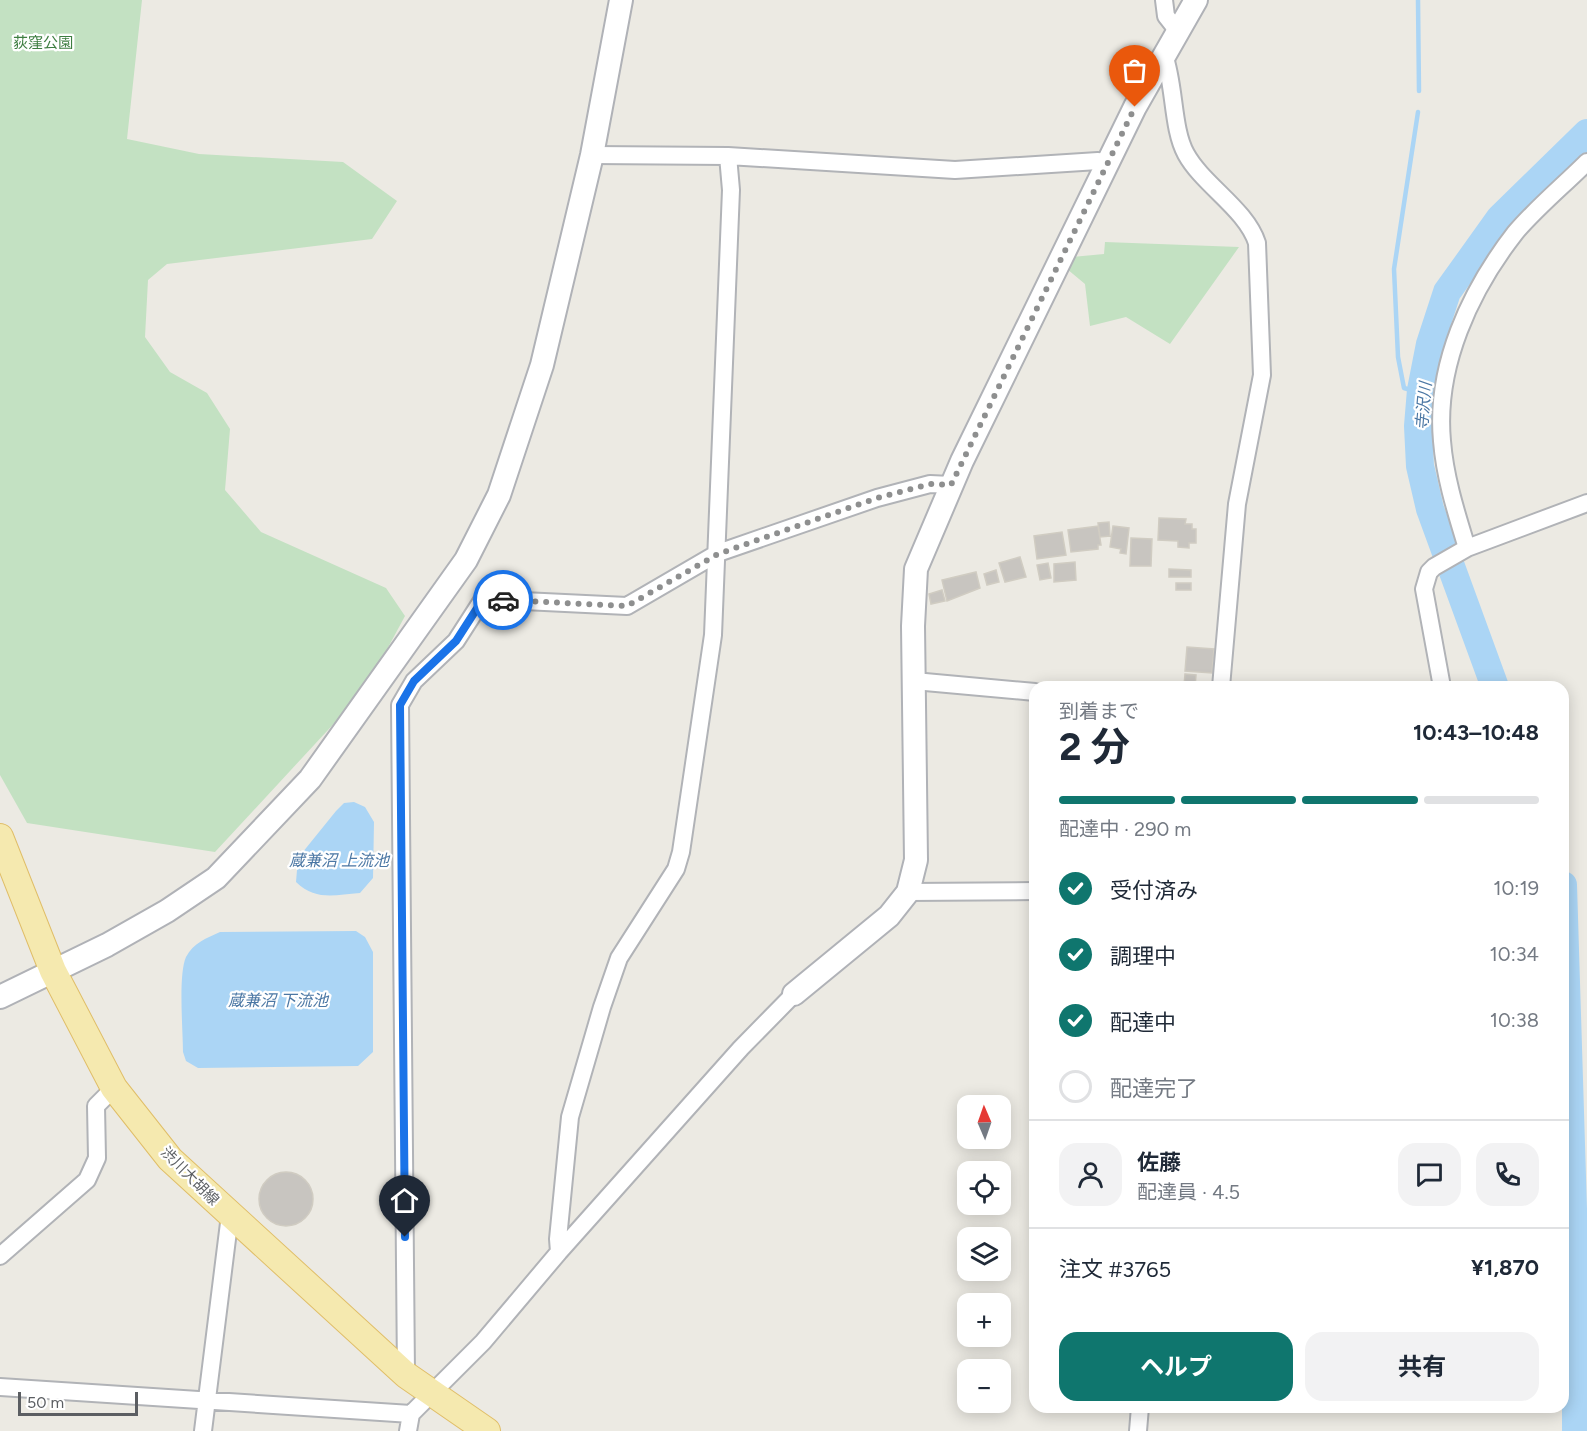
<!DOCTYPE html>
<html lang="ja">
<meta charset="utf-8">
<style>
:root{--surface:#fff;--page:#f2f2f3;--text:#1f2937;--muted:#747a83;--line:#e0e1e3;--accent:#0f766e}
body{margin:0;font-family:Figtree,"Noto Sans JP",sans-serif;background:var(--page);color:var(--text);height:100vh;display:flex;flex-direction:column;font-size:22px;white-space:nowrap}
*{box-sizing:border-box;margin:0}
p{font-size:20px;color:var(--muted)}
.icon{flex:none;width:33px;height:33px;fill:none;stroke:currentColor;stroke-width:2;stroke-linecap:round;stroke-linejoin:round}
.map{position:relative;flex:1;overflow:hidden}
.drawer{position:absolute;left:1029px;top:681px;width:540px;height:732px;display:flex;flex-direction:column;background:var(--surface);border-radius:18px;box-shadow:0 3px 15px #0003}
.drawer>*{flex:none}
.needle{width:39px;rotate:358deg}
.fabs{position:absolute;left:957px;top:1095px;display:grid;gap:12px}
.fabs a{display:grid;place-items:center;width:54px;height:54px;border-radius:12px;background:var(--surface);box-shadow:0 3px 15px #0003;font-size:30px}
.scale{position:absolute;left:18px;bottom:15px;width:120px;box-sizing:border-box;padding-left:6px;border:3px solid #5b5e62;border-top:0;font-size:16px;line-height:21px;white-space:nowrap;color:#5b5e62;-webkit-text-stroke:4px #fff;paint-order:stroke}
.pin{position:absolute;display:grid;place-items:center;width:51px;height:51px;color:#fff;margin:-62px -26px;border-radius:50% 50% 50% 0;rotate:-45deg;box-shadow:0 0 6px #0007}
.pin .icon{rotate:45deg}
.courier{position:absolute;display:grid;place-items:center;width:60px;height:60px;margin:-30px;border:4px solid #1a73e8;border-radius:50%;background:#fff;color:#222;box-shadow:0 2px 8px #0007}
.head em{font-style:normal;font-weight:700}
.head div{display:flex;flex-direction:column-reverse}
.head{display:flex;align-items:center;justify-content:space-between;height:102px;padding:0 30px}
h1{font-size:39px;font-weight:700;line-height:45px}
.bar{display:grid;grid-template-columns:repeat(4,1fr);gap:9px 6px;align-content:center;height:72px;padding:0 30px}
.bar i{height:8px;border-radius:4px;background:var(--line)}
.bar .active{background:var(--accent)}
.bar p{grid-column:span 4}
.line{display:flex;align-items:center;gap:15px;padding:0 30px;border-top:2px solid var(--line)}
.line div{flex:1}
.round{display:grid;place-items:center;flex:none;width:63px;height:63px;border-radius:18px;background:var(--page)}
ol{padding:0 30px;list-style:none}
li{display:flex;align-items:center;gap:18px;height:66px}
li p{margin-inline-start:auto}
li .icon{padding:6px;border-radius:50%;background:var(--accent);color:#fff;stroke-width:4}
li:last-child{color:var(--muted)}
li i{width:33px;height:33px;border:3px solid var(--line);border-radius:50%}
.primary-button{display:flex;gap:12px;margin-top:auto;padding:12px 30px}
.primary-button a{flex:1;height:69px;border-radius:18px;background:var(--accent);color:#fff;font-size:24px;font-weight:700;line-height:69px;text-align:center}
.primary-button a+a{background:var(--page);color:var(--text)}
.map>svg:first-child{display:block}
</style>
<div class="map">
<svg width="1587" height="1431" viewBox="0 0 1587 1431">
<rect width="100%" height="100%" fill="#eceae3"/>
<!-- green -->
<path fill="#c3e1c2" d="M 0,0 L 142,0 L 127,139 L 199,154 L 343,162 L 397,201 L 372,239 L 167,264 L 148,280 L 145,337 L 170,372 L 207,393 L 230,429 L 225,490 L 261,532 L 386,588 L 405,616 L 365,690 L 215,852 L 27,823 L 0,775 Z
M 1105,242 L 1239,247 L 1170,344 L 1126,317 L 1090,326 L 1085,284 L 1067,269 L 1072,257 L 1104,254 Z"/>
<!-- water -->
<path fill="#abd5f5" d="M 354,802 L 365,807 L 374,822 L 373,878 L 360,893 C 334,895 316,901 296,882 L 298,858 L 336,811 L 344,803 Z
M 356,931 L 365,937 L 373,952 L 373,1052 L 358,1066 L 198,1068 L 186,1061 L 183,1052 C 183,1030 178,975 186,957 C 193,943 207,938 220,932 Z"/>
<g fill="none" stroke-linecap="round" stroke-linejoin="round">
<!-- stream -->
<path stroke="#abd5f5" stroke-width="4.5" d="M 1418,0 L 1419,91
M 1418,112 L 1394,269 L 1398,357 L 1404,388 L 1421,393
M 1569,1426 L 1566,1304 L 1576,1304"/>
<!-- river -->
<path stroke="#abd5f5" stroke-width="28" d="M 1495,687 L 1430,509 L 1420,466 L 1418,426 L 1421,390 L 1430,344 L 1447,292 L 1500,218 L 1587,133
M 1563,885 L 1576,1306 L 1576,1431"/>
</g>
<!-- building -->
<path fill="#c8c5c0" stroke="#d0ccc2" stroke-width="1.5" d="M 1159,518 L 1186,519 L 1185,524 L 1192,524 L 1192,529 L 1196,529 L 1196,543 L 1189,543 L 1189,548 L 1178,547 L 1178,541 L 1158,540 Z
M 1109,522 L 1110,536 L 1100,537 L 1098,523 Z
M 1098,526 L 1101,545 L 1098,545 L 1098,549 L 1071,552 L 1068,530 Z
M 1113,526 L 1129,528 L 1126,554 L 1120,553 L 1121,549 L 1110,547 Z
M 1062,532 L 1066,555 L 1037,559 L 1034,536 Z
M 1131,538 L 1152,539 L 1151,566 L 1130,566 Z
M 1020,557 L 1026,577 L 1005,582 L 999,563 Z
M 1075,562 L 1076,580 L 1054,582 L 1054,564 Z
M 1048,563 L 1051,578 L 1040,580 L 1037,565 Z
M 1169,569 L 1191,570 L 1191,577 L 1169,577 Z
M 996,570 L 999,582 L 987,585 L 984,574 Z
M 976,572 L 980,588 L 947,601 L 942,580 Z
M 1176,583 L 1191,583 L 1191,590 L 1176,590 Z
M 942,590 L 945,601 L 931,604 L 929,594 Z
M 1187,647 L 1214,649 L 1212,673 L 1185,671 Z
M 1185,674 L 1196,675 L 1195,687 L 1184,686 Z
M259 1199a27 27 0 1 1 54 0a27 27 0 1 1-54 0Z"/>
<g fill="none" stroke-linecap="round" stroke-linejoin="round">
<!-- street casing -->
<g stroke="#b1b3b7" stroke-width="20">
<path id="street" d="M 1164,0 L 1166,16 L 1177,30
M 1164,55 C 1175,85 1172,129 1186,154 C 1203,185 1246,209 1257,243 L 1262,375 L 1237,504 L 1221,687
M 592,155 L 728,156 L 955,170 L 1098,161 L 1108,164
M 1467,548 C 1456,512 1445,478 1442,441 C 1435,366 1470,291 1515,233 C 1536,208 1564,185 1587,162
M 914,681 L 1035,692
M 1442,687 L 1424,589 L 1429,572 L 1434,567 L 1467,548 L 1587,503
M 908,892 L 1035,891
M 559,1252 L 558,1239 L 570,1117 L 602,1007 L 619,958 L 676,869 L 681,852 L 713,635 L 731,190 L 728,156
M 0,1256 L 87,1180 L 97,1158 L 96,1106 L 114,1088
M 406,1375 L 400,705 L 414,681 L 456,641 L 483,599 L 627,606 L 718,553 L 877,498 L 930,484 L 951,485
M 0,1387 L 411,1414
M 203,1431 L 230,1215
M 408,1431 L 411,1414 L 483,1342 L 559,1252 L 741,1048 L 794,994
M 1138,1431 L 1140,1407"/>
</g>
<!-- secondary casing -->
<g stroke="#b0b2b7" stroke-width="26">
<path id="secondary" d="M 794,994 L 889,916 L 908,892 L 916,860 L 913,626 L 916,569 L 962,461 L 1135,107 L 1196,0
M 0,997 L 107,945 L 167,911 L 216,878 L 310,779 L 466,560 L 499,495 L 542,365 L 592,155 L 621,0"/>
</g>
<!-- primary casing -->
<g stroke="#e0be68" stroke-width="28">
<path id="primary" d="M 0,837 L 53,971 L 114,1088 L 170,1159 L 406,1375 L 487,1431"/>
</g>
<!-- street -->
<use href="#street" stroke="#fff" stroke-width="16"/>
<!-- secondary -->
<use href="#secondary" stroke="#fff" stroke-width="22"/>
<!-- primary -->
<use href="#primary" stroke="#f5e9af" stroke-width="26"/>
</g>
<g fill="none" stroke-linecap="round" stroke-linejoin="round">
<!-- done -->
<path stroke="#8e8f8f" stroke-width="6" stroke-dasharray="0 10.8" d="M 503,600 L 627,606 L 718,554 L 877,498 L 930,484 L 951,485 L 1135,107"/>
<!-- route -->
<path stroke="#1a73e8" stroke-width="8" d="M 405,1237 L 400,705 L 414,681 L 456,641 L 483,599 L 503,600"/>
</g>
<g text-anchor="middle" stroke-width="4.5" stroke-linejoin="round" paint-order="stroke">
<!-- park labels -->
<g font-size="15" fill="#3e7e41" stroke="#fff">
<text x="43" y="48">荻窪公園</text>
</g>
<!-- street labels -->
<g font-size="15" fill="#5b5e62" stroke="#fff">
<text transform="translate(190 1176) rotate(45)" y="5">渋川大胡線</text>
</g>
<!-- water labels -->
<g font-size="16" font-style="italic" fill="#4b77a4" stroke="#fff">
<text transform="translate(1423 406) rotate(-85)" y="6">寺沢川</text>
<text x="339" y="866">蔵兼沼 上流池</text>
<text x="278" y="1006">蔵兼沼 下流池</text>
</g>
</g>
</svg>
<div class="fabs">
<a><svg class="needle" viewBox="-14 -14 28 28"><path d="M0-13l5 13h-10z" fill="#e53935"/><path d="M0 13l5-13h-10z" fill="#747a83"/></svg></a>
<a><svg class="icon" aria-label="locate" viewBox="0 0 24 24"><circle cx="12" cy="12" r="6"/><path d="M12 2v4M12 18v4M2 12h4M18 12h4"/></svg></a>
<a><svg class="icon" aria-label="layers" viewBox="0 0 24 24"><path d="M12 4l9 5-9 5-9-5zM3 14l9 5 9-5"/></svg></a>
<a>+</a>
<a>−</a>
</div>
<div class="scale">50 m</div>
<div class="pin" style="left:1135px;top:107px;background:#ea580c"><svg class="icon" aria-label="bag" viewBox="0 0 24 24"><path d="M5 8h14l-1 12H6zM9 8a3 3 0 0 1 6 0"/></svg></div>
<div class="pin" style="left:405px;top:1237px;background:#1f2937"><svg class="icon" aria-label="home" viewBox="0 0 24 24"><path d="M3 11l9-7 9 7M6 9v11h12V9"/></svg></div>
<div class="courier" style="left:503px;top:600px"><svg class="icon" aria-label="car" viewBox="0 0 24 24"><path d="M5 17H2v-5l4-1 3-4h7l3 4 3 1v5h-3M9 17h6M6 11h13"/><circle cx="7" cy="17" r="2"/><circle cx="17" cy="17" r="2"/></svg></div>
<section class="drawer">
<div class="head"><div><h1>2 分</h1><p>到着まで</p></div><em>10:43–10:48</em></div>
<div class="bar"><i class="active"></i><i class="active"></i><i class="active"></i><i></i><p>配達中 · 290 m</p></div>
<ol>
<li><svg class="icon" aria-label="check" viewBox="0 0 24 24"><path d="M5 12l5 5 9-10"/></svg>受付済み<p>10:19</p></li>
<li><svg class="icon" aria-label="check" viewBox="0 0 24 24"><path d="M5 12l5 5 9-10"/></svg>調理中<p>10:34</p></li>
<li><svg class="icon" aria-label="check" viewBox="0 0 24 24"><path d="M5 12l5 5 9-10"/></svg>配達中<p>10:38</p></li>
<li><i></i>配達完了</li>
</ol>
<div class="line" style="height:108px"><a class="round"><svg class="icon" aria-label="person" viewBox="0 0 24 24"><circle cx="12" cy="8" r="4"/><path d="M4 21q1-7 8-7t8 7"/></svg></a><div><b>佐藤</b><p>配達員 · 4.5</p></div><a class="round"><svg class="icon" aria-label="chat" viewBox="0 0 24 24"><path d="M4 5h16v11H9l-5 4z"/></svg></a><a class="round"><svg class="icon" aria-label="phone" viewBox="0 0 24 24"><path d="M5 4h4l2 5-3 2q2 4 5 5l2-3 5 2v4C11 20 4 13 5 4z"/></svg></a></div>
<div class="line" style="height:78px"><div>注文 #3765</div><b>¥1,870</b></div>
<div class="primary-button"><a>ヘルプ</a><a>共有</a></div>
</section>
</div>
